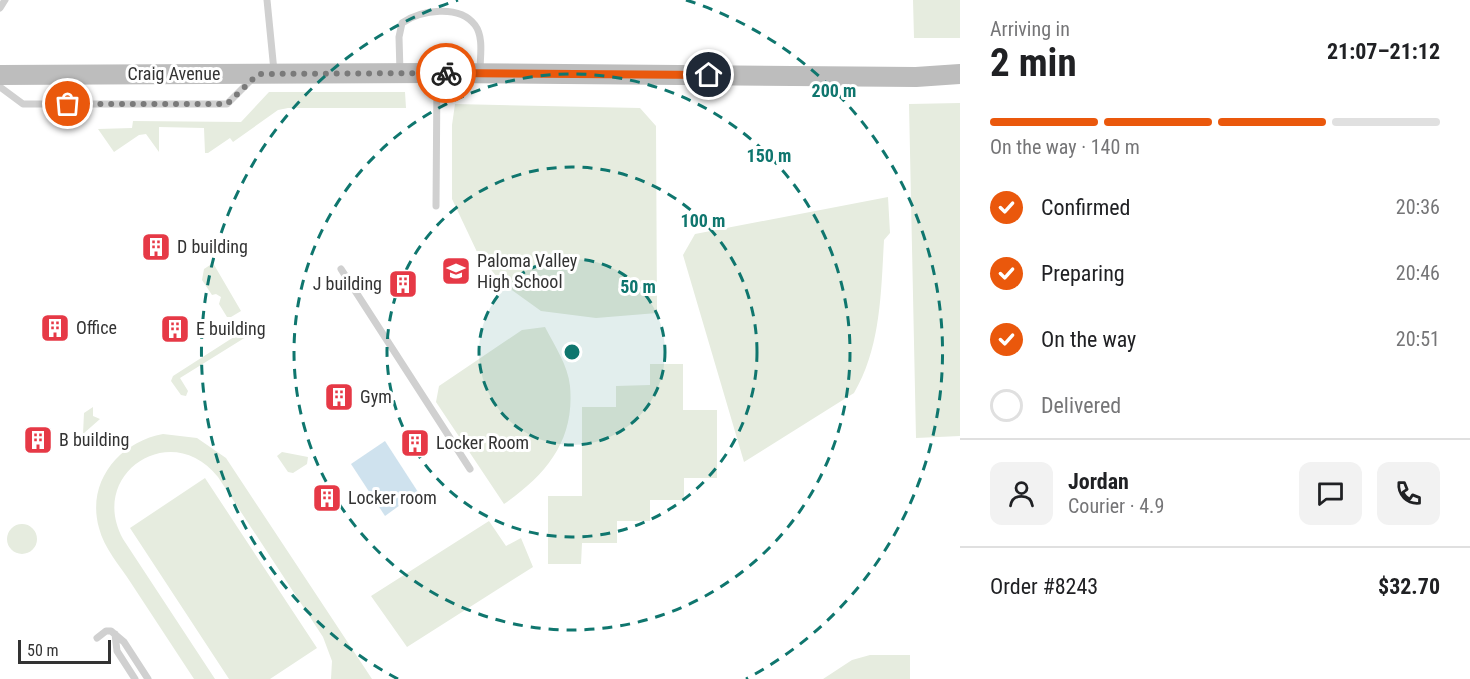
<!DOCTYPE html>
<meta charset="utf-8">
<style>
:root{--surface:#fff;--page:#f2f2f2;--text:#202124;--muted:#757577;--line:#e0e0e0;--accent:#ea580c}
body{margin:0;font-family:"Roboto Condensed",sans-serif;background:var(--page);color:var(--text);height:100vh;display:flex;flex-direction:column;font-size:22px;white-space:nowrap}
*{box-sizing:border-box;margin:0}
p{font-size:20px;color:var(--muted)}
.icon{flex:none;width:33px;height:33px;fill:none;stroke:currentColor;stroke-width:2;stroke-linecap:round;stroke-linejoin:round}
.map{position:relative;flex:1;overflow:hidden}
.panel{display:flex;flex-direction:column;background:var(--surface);width:510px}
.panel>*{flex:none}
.scale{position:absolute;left:18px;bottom:15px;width:93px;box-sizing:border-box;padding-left:6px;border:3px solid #333;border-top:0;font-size:16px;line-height:21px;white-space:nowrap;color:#333;-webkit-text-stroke:4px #fff;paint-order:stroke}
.pin{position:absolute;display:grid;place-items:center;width:51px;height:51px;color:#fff;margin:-26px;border:3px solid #fff;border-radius:50%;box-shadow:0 2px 6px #0007}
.courier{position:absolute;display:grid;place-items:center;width:60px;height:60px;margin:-30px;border:4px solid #ea580c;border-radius:50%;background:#fff;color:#222;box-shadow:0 2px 8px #0007}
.head em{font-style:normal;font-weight:700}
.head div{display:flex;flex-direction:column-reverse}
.head{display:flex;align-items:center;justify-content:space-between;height:102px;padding:0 30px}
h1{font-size:39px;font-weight:700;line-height:45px}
.bar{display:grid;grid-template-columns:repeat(4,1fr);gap:9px 6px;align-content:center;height:72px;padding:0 30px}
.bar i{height:8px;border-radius:4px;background:var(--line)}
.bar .on{background:var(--accent)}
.bar p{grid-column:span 4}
.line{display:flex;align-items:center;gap:15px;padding:0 30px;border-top:2px solid var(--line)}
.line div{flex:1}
.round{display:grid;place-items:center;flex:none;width:63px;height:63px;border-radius:12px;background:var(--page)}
ol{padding:0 30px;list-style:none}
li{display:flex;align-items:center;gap:18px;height:66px}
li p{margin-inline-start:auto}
li .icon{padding:6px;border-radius:50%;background:var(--accent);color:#fff;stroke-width:4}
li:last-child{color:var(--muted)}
li i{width:33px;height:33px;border:3px solid var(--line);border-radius:50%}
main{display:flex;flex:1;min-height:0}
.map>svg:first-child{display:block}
</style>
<main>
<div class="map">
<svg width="960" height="679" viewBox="0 0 960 679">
<rect width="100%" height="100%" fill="#fff"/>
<!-- green -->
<path fill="#e6ecdf" d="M 913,0 L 960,0 L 960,38 L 914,38 Z
M 269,92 L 405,92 L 406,108 L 288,108 L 278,110 L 233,142 L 230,138 L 208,153 L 205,153 L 204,128 L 159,127 L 159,152 L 146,134 L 139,135 L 114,152 L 98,129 L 132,128 L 133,121 L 241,122 Z
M 960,103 L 960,436 L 916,438 L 909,104 Z
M 455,104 L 640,108 L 656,126 L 657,313 L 596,318 L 541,311 L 502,283 L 478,254 L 452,199 L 452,125 Z
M 888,197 L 890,233 L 884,240 C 881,292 881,347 854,393 L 744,462 L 683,255 L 695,234 Z
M 213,263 L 241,311 L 231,317 L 227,317 L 219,304 L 221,297 L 216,294 L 212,295 L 202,280 L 204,269 Z
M 251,326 L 257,328 L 261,336 L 257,338 L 254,332 L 180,378 L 188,391 L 186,396 L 181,395 L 171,381 L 173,376 Z
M 545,327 C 554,345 568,365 570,386 C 575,441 546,475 504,504 L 436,402 L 439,386 L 522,330 Z
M 650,364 L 683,364 L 683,410 L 717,410 L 717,478 L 684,478 L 684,500 L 650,500 L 650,521 L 617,521 L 617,543 L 582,543 L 581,564 L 548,564 L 548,496 L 582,496 L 582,407 L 616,407 L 616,386 L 650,385 Z
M 93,407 L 93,416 L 100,419 L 83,434 L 84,413 Z
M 163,434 L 197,438 L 226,458 L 372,679 L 331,679 L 332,661 L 323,637 L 218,477 C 172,418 87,473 123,539 L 215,679 L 194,679 C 173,647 152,615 131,583 C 120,566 104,548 99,528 C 86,482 119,442 163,434 Z
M 282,452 L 308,457 L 307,464 L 293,473 L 288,472 L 277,456 Z
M 205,478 L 317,648 L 270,679 L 229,679 L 130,528 Z
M 489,521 L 506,546 L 521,538 L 533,567 L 407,647 L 371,596 Z
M7 539a15 15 0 1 1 30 0a15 15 0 1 1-30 0Z
M 870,655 L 910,655 L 910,679 L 823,679 L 852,660 Z"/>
<!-- water -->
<path fill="#cfe2ee" d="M 385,441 L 418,492 L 385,516 L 351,464 Z"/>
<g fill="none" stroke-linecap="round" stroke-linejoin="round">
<!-- lane -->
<path stroke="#d0d0d0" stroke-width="7" d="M 267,0 L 274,71
M 0,8 L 5,0
M 400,72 L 399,37 L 402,23 C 421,10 459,4 475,25 C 484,37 480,57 480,70
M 0,87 L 23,104 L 227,104 L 254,77
M 436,206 L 437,75
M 341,269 L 470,469
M 115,634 L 117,651 L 135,679
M 97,638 L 106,631 L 111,631 L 124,642 L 148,679"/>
<!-- secondary -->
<path stroke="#bdbdbd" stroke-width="20" d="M 0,75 L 437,73 L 916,77 L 960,74"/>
</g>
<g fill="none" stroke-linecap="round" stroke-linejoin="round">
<!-- done -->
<path stroke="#7a7a7a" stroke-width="6" stroke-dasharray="0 10.8" d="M 68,104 L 227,104 L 258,74 L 446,73"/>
<!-- route -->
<path stroke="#ea580c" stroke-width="8" d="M 446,73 L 709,75"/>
</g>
<!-- distance rings -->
<circle cx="572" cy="352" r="93" fill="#0f766e" fill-opacity=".12"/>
<g fill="none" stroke="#0f766e" stroke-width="3" stroke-dasharray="10 8">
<circle cx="572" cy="352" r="93"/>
<circle cx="572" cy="352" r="185"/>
<circle cx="572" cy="352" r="278"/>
<path d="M398 679A370 370 0 0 1 458 0M686 0A370 370 0 0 1 746 679"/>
</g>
<!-- icons -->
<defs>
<g id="building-square" transform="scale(1.5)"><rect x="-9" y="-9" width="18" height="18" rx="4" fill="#e63946" stroke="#fff"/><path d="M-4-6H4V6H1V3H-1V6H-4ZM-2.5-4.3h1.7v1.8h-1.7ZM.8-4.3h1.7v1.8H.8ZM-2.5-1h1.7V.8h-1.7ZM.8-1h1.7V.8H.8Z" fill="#fff"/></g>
<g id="school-square" transform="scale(1.5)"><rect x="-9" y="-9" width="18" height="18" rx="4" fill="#e63946" stroke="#fff"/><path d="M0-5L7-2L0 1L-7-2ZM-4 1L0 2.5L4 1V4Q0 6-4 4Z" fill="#fff"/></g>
</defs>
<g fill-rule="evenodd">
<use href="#building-square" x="156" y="247"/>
<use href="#school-square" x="456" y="271"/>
<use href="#building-square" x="403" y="284"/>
<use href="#building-square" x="55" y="328"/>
<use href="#building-square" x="175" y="329"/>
<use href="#building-square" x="339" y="397"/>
<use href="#building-square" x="38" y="440"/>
<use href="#building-square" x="415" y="443"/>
<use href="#building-square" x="327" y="498"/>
</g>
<g text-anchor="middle" stroke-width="6" stroke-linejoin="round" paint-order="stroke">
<!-- street labels -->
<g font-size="18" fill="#333" stroke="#fff">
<text x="174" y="80">Craig Avenue</text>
</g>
<!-- poi labels -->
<g font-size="18" fill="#333" stroke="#fff" text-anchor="start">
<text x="177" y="253">D building</text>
<text x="477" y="267">Paloma Valley<tspan x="477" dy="21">High School</tspan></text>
<text x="382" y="290" text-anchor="end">J building</text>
<text x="76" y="334">Office</text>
<text x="196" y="335">E building</text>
<text x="360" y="403">Gym</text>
<text x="59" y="446">B building</text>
<text x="436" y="449">Locker Room</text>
<text x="348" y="504">Locker room</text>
</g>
</g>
<circle cx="572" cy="352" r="9" fill="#0f766e" stroke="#fff" stroke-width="3"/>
<g font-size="18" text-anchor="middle" font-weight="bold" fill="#0f766e" stroke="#fff" stroke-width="6" stroke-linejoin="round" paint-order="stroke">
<text x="834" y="97">200 m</text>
<text x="769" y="162">150 m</text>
<text x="703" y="227">100 m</text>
<text x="638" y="293">50 m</text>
</g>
</svg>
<div class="scale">50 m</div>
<div class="pin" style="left:68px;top:104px;background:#ea580c"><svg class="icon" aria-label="bag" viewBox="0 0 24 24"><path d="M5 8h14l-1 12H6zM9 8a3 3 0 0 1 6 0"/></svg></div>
<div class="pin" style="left:709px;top:75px;background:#1f2937"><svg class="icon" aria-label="home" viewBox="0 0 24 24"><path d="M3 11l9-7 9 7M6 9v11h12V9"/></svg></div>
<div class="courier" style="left:446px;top:73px"><svg class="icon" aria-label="bike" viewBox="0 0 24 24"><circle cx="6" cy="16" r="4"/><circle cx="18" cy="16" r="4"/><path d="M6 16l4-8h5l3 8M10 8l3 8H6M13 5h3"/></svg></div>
</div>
<section class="panel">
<div class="head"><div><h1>2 min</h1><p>Arriving in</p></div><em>21:07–21:12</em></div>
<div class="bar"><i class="on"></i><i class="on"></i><i class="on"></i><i></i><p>On the way · 140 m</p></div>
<ol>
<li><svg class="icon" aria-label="check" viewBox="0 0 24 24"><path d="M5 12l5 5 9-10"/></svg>Confirmed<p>20:36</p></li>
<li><svg class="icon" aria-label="check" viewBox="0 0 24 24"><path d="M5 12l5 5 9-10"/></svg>Preparing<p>20:46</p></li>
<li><svg class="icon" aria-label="check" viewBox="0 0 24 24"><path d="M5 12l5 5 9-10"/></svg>On the way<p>20:51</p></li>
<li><i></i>Delivered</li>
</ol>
<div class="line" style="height:108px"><a class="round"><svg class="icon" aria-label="person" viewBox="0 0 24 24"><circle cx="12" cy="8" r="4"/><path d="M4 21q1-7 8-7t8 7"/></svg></a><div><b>Jordan</b><p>Courier · 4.9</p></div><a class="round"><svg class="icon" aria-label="chat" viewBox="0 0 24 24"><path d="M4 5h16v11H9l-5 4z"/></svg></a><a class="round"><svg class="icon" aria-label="phone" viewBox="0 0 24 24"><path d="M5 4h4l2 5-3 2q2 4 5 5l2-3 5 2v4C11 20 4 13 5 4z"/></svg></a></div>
<div class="line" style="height:78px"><div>Order #8243</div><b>$32.70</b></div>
</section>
</main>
